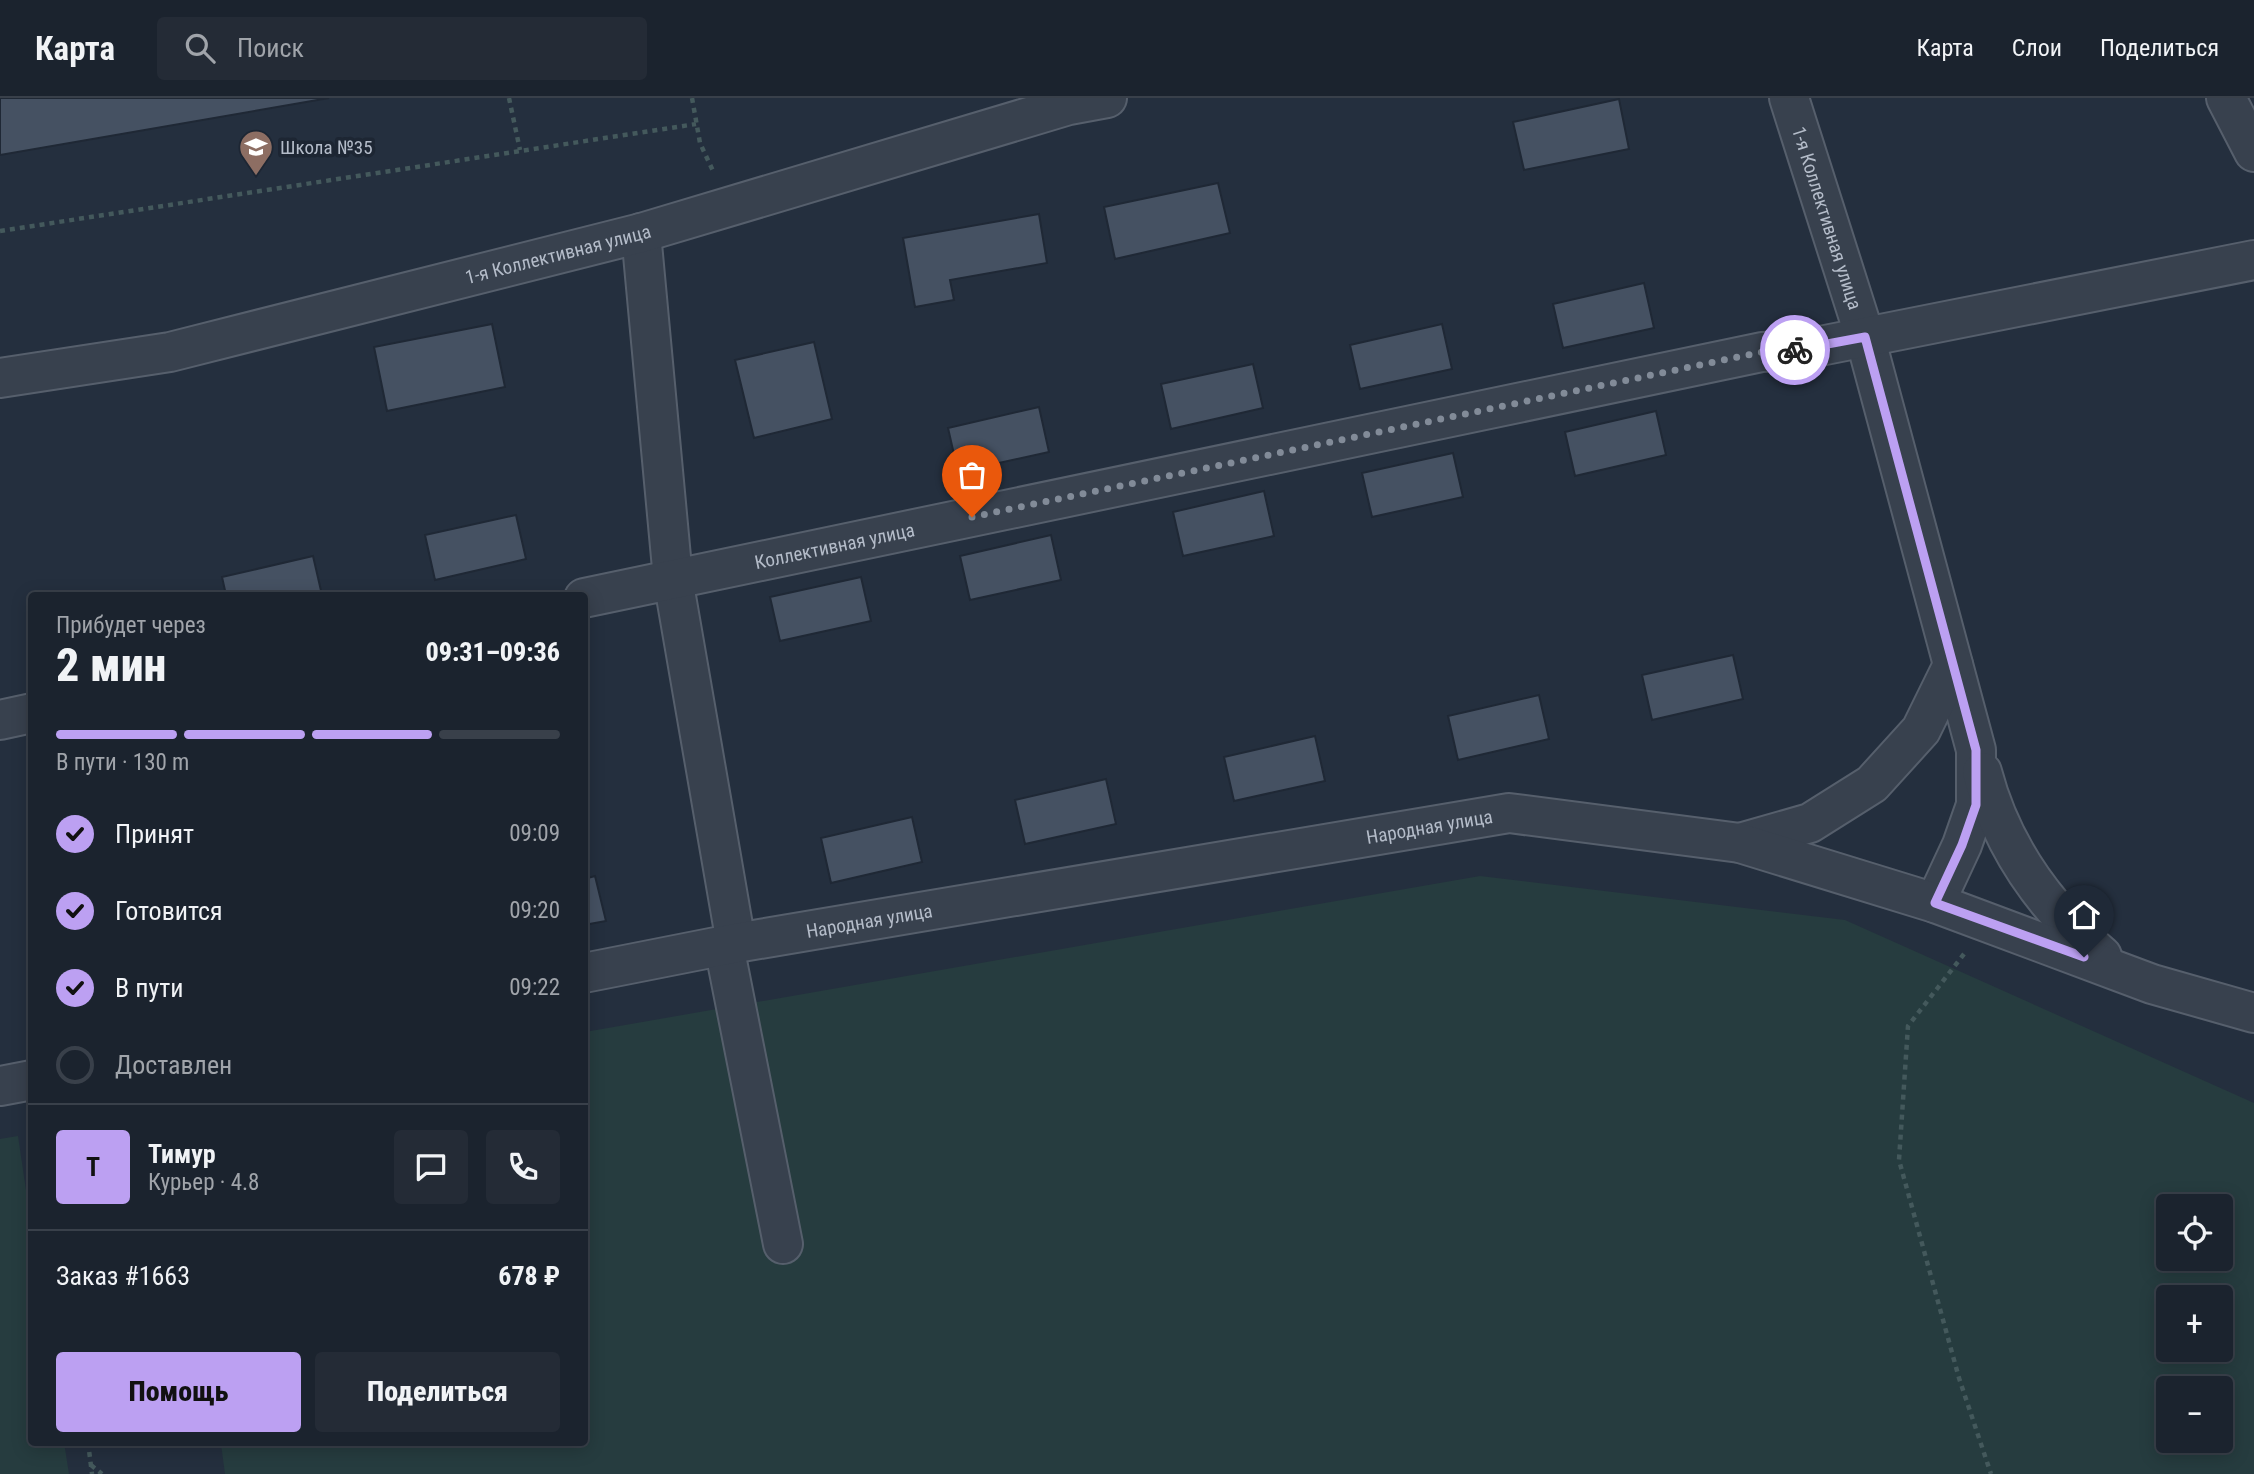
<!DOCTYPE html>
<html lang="ru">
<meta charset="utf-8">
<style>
:root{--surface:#1b232e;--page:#242b36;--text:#f1f3f6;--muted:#a0a4aa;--line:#39404a;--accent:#bca0f2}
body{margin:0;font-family:"Roboto Condensed",sans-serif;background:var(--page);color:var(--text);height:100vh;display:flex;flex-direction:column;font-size:26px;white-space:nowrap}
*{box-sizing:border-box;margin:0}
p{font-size:23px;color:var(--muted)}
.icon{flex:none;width:38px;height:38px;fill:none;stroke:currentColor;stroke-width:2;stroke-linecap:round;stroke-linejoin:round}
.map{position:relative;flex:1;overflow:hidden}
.drawer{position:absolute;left:28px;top:494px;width:560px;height:854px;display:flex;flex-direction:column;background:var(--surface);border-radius:7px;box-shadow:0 4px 18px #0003,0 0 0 2px var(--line)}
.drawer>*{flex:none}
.tools{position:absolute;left:2156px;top:1096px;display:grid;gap:14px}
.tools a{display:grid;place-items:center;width:77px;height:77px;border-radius:7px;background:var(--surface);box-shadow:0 4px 18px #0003,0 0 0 2px var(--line);font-size:35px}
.pin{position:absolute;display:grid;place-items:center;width:60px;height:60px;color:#fff;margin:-72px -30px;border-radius:50% 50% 50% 0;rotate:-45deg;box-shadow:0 0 7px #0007}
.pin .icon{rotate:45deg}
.courier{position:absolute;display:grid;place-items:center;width:70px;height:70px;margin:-35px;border:5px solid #bca0f2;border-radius:50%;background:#fff;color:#222;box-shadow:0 2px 9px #0007}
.headline em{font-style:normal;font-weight:800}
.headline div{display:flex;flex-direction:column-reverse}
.headline{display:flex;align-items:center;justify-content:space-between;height:119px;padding:0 28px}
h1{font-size:46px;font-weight:800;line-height:52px}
.bar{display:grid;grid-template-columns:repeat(4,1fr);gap:10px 7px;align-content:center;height:84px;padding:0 28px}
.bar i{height:9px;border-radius:5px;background:var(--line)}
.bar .selected{background:var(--accent)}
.bar p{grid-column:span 4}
.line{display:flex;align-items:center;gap:18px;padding:0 28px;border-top:2px solid var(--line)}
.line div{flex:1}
.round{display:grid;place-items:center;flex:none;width:74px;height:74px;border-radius:7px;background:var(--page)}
ol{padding:0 28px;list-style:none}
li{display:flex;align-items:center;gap:21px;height:77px}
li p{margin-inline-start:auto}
li .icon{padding:7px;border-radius:50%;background:var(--accent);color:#111;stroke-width:4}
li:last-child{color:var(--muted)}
li i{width:38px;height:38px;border:4px solid var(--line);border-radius:50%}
.button{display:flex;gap:14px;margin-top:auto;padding:14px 28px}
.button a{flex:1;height:80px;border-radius:7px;background:var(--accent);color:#111;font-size:28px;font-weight:800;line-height:80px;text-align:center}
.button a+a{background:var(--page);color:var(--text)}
header{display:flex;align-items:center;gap:42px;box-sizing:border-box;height:98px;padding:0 35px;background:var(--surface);border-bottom:2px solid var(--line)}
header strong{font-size:33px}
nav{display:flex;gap:38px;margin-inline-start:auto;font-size:24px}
.search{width:490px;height:63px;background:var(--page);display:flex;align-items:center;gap:18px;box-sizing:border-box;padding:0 24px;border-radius:7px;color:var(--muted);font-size:26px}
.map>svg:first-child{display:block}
</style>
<header>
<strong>Карта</strong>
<div class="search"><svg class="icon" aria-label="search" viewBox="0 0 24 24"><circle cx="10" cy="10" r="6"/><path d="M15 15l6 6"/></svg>Поиск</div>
<nav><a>Карта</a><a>Слои</a><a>Поделиться</a></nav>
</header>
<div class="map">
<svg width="2254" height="1376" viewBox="0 0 2254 1376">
<rect width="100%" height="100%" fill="#242f3e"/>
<!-- green -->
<path fill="#263c3f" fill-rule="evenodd" d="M 1480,778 L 1845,822 L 2254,1005 L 2254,1376 L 225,1376 L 221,1346 L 232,1344 L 584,1344 L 584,1131 L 589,1130 L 584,1104 L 585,934 ZM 2168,1108 L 2221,1108 L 2221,1160 L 2168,1160 ZM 2168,1199 L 2221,1199 L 2221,1251 L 2168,1251 ZM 2168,1290 L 2221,1290 L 2221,1342 L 2168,1342 Z
M 18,1038 L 31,1126 L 32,1344 L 64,1344 L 69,1376 L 0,1376 L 0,1041 Z"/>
<!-- building -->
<path fill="#455162" stroke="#1f2835" stroke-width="2" d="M 0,0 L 329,0 L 0,57 Z
M 1619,1 L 1629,51 L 1524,72 L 1513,24 Z
M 1218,85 L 1230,135 L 1115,161 L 1104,109 Z
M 1039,116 L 1047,165 L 950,182 L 954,202 L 915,209 L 903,140 Z
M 1644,185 L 1654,230 L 1563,250 L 1553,206 Z
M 492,226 L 505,289 L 387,313 L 374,249 Z
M 1442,226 L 1452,271 L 1360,291 L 1350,247 Z
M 814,244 L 832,321 L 754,340 L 735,262 Z
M 1253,266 L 1263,310 L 1171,331 L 1161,286 Z
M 1039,309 L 1049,354 L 958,374 L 948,330 Z
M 1656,313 L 1666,357 L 1575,378 L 1565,334 Z
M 1453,355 L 1463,399 L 1372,419 L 1362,375 Z
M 1264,393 L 1274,438 L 1183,458 L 1173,414 Z
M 516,417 L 526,461 L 435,482 L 425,437 Z
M 1051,437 L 1061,482 L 970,502 L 960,458 Z
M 313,458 L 322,497 L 226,497 L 222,479 Z
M 861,479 L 871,523 L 780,543 L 770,499 Z
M 1733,557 L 1743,601 L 1652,622 L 1642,577 Z
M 1539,597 L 1549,641 L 1458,662 L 1448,618 Z
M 1315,638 L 1325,683 L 1234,703 L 1224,659 Z
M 1106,681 L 1116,726 L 1025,746 L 1015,702 Z
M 912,719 L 922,764 L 831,785 L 821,740 Z
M 595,778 L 606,823 L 584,827 L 584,781 Z"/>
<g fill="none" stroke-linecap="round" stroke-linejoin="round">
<!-- minor casing -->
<g stroke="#565f6c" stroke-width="42">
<g id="minor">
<path id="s1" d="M 1789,0 L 1865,239 L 1976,652 L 1976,707 L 1962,747 L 1935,805"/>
<path d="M 2226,0 L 2254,54"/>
<path d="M 641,135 L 673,481 L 736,845"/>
<path id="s2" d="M 0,280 L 170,254 L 641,135 L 1069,7 L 1107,0"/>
<path id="s3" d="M 584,500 L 1762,254 L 1800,252 L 2254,162"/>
<path d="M 0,622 L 32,615"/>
<path d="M 1982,674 C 2001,747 2045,809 2102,858"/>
<path d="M 1740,745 L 1810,725 L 1872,686 L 1921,632 L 1953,567"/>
<path d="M 724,848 L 783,1146"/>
<path id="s4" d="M 584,875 L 736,845 L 1509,715 L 1740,745 L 1935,805 L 2152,886 L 2254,915"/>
<path d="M 0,988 L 32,982"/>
</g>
</g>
<!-- path -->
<path stroke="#44595c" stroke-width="4.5" stroke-dasharray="5 5" stroke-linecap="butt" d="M 509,0 L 520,52
M 692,0 L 700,45 L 713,73
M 0,133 L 696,26
M 1964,856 L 1908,928 L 1899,1062 L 1959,1280 L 1991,1376
M 88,1344 L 92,1376
M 91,1367 L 102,1376"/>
<!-- minor -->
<use href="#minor" stroke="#38414e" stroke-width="38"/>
</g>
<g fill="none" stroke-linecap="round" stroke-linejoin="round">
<!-- done -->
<path stroke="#828b98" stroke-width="7" stroke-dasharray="0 12.6" d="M 972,419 L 1762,254 L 1795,252"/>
<!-- route -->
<path stroke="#bca0f2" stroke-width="9" d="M 1795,252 L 1865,239 L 1976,652 L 1976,707 L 1962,747 L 1935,805 L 2084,859"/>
</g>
<!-- icons -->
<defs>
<g id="school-pin" transform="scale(1.75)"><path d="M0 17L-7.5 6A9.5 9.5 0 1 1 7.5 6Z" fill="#8d6e63" stroke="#1d2633"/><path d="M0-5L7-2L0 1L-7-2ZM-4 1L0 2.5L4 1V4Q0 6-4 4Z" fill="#fff"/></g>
</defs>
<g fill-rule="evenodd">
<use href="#school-pin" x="256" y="49"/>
</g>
<g text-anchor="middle" stroke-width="7" stroke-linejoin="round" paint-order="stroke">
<!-- poi labels -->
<g font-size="19" fill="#b4bcc9" stroke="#1d2633" text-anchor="start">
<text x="280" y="56">Школа №35</text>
</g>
<!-- street labels -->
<g font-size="19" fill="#b4bcc9" stroke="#1d2633">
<text dy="7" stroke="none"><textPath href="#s1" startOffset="126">1-я Коллективная улица</textPath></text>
<text dy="7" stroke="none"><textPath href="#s2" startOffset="572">1-я Коллективная улица</textPath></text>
<text dy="7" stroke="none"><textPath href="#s3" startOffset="256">Коллективная улица</textPath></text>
<text dy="7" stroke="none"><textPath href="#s4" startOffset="858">Народная улица</textPath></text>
<text dy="7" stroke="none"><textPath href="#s4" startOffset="290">Народная улица</textPath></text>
</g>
</g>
</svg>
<div class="tools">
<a><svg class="icon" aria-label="locate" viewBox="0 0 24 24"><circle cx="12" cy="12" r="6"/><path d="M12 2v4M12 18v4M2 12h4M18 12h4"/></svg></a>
<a>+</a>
<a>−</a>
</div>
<div class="pin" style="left:972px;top:419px;background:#ea580c"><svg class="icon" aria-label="bag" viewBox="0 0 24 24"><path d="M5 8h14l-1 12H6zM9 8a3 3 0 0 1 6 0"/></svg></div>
<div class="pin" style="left:2084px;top:859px;background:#1f2937"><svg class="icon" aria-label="home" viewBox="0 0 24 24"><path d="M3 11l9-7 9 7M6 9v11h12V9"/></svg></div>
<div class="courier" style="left:1795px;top:252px"><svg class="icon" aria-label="bike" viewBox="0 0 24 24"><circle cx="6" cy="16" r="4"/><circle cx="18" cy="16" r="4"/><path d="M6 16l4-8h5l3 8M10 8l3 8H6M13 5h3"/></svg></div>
<section class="drawer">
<div class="headline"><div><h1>2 мин</h1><p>Прибудет через</p></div><em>09:31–09:36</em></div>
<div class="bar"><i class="selected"></i><i class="selected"></i><i class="selected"></i><i></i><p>В пути · 130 m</p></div>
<ol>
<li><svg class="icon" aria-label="check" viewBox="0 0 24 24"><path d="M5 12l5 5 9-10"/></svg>Принят<p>09:09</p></li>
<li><svg class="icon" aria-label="check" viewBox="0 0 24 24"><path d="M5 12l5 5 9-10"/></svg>Готовится<p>09:20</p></li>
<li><svg class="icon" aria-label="check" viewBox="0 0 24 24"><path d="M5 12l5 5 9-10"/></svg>В пути<p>09:22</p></li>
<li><i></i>Доставлен</li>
</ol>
<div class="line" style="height:126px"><b class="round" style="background:var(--accent);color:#111">Т</b><div><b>Тимур</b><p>Курьер · 4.8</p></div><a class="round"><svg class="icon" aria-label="chat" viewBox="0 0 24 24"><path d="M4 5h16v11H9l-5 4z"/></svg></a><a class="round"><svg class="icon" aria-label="phone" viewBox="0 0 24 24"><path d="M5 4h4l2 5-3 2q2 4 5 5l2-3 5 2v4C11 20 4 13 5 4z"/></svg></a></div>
<div class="line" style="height:91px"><div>Заказ #1663</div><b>678 ₽</b></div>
<div class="button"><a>Помощь</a><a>Поделиться</a></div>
</section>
</div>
